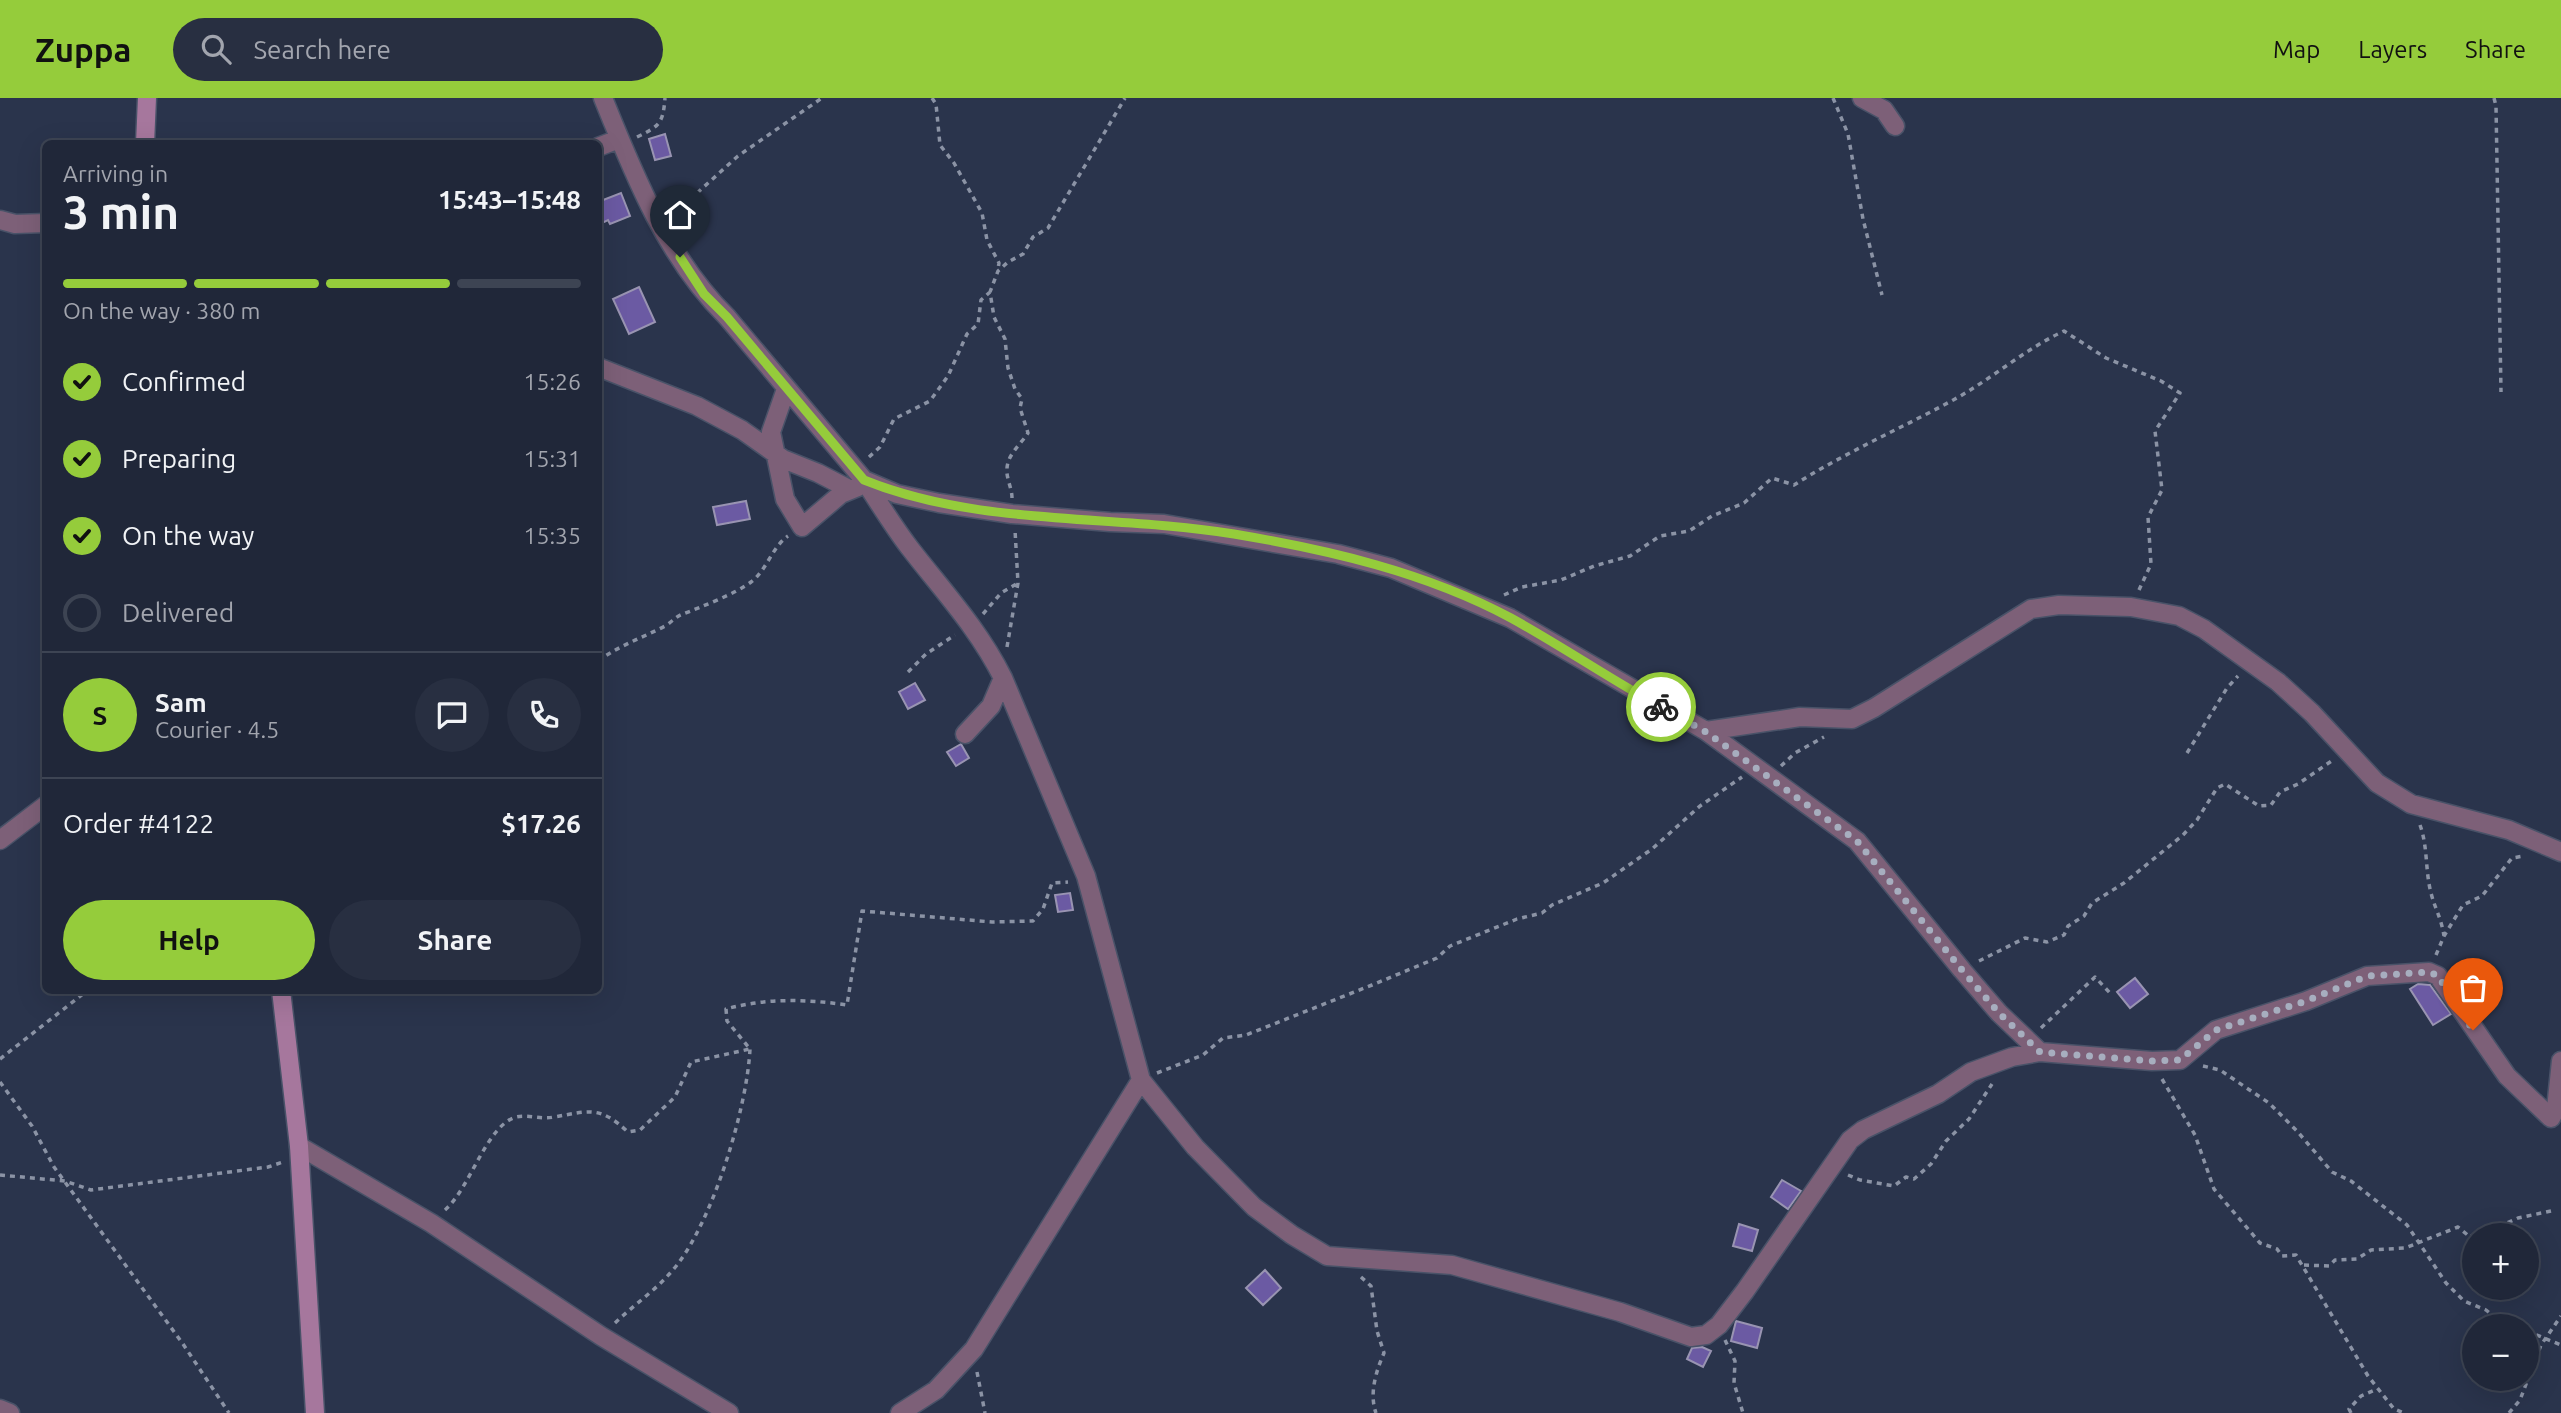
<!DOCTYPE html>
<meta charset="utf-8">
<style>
:root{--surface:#202739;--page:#282f41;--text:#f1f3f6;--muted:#a2a5ae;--line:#3d4453;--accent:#95cc3b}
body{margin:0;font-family:Ubuntu,sans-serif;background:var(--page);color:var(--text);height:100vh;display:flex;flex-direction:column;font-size:26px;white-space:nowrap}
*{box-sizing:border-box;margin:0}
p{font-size:23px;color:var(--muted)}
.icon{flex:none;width:38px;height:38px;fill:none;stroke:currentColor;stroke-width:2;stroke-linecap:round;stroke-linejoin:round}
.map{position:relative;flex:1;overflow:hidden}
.drawer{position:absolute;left:42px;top:42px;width:560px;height:854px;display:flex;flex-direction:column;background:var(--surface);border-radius:10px;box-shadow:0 7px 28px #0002,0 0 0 2px var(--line)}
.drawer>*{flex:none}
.buttons{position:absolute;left:2462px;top:1125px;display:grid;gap:14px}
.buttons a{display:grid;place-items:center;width:77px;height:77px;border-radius:50%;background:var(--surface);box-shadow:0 7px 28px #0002,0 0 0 2px var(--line);font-size:35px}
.pin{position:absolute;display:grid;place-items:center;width:60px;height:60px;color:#fff;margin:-72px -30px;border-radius:50% 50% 50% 0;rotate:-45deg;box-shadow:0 0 7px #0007}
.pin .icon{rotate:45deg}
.courier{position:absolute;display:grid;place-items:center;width:70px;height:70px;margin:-35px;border:5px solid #95cc3b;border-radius:50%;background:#fff;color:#222;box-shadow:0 2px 9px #0007}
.summary em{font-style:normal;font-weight:700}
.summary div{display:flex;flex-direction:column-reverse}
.summary{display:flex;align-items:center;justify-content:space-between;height:119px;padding:0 21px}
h1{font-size:46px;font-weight:700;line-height:52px}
.bar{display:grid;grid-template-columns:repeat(4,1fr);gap:10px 7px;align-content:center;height:84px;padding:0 21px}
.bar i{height:9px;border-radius:5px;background:var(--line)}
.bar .active{background:var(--accent)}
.bar p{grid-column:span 4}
.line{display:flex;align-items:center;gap:18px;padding:0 21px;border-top:2px solid var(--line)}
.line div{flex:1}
.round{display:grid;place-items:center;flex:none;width:74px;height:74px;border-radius:37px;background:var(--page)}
ol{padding:0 21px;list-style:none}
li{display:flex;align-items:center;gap:21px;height:77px}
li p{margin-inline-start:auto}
li .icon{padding:7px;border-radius:50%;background:var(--accent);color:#111;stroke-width:4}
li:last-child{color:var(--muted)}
li i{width:38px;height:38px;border:4px solid var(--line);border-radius:50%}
.primary-button{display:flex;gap:14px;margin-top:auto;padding:14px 21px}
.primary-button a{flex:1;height:80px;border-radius:42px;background:var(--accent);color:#111;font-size:28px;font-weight:700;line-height:80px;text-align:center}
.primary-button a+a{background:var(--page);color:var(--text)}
header{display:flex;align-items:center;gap:42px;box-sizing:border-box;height:98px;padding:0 35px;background:var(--accent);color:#111}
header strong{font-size:33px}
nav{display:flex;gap:38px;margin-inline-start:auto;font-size:24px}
.search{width:490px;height:63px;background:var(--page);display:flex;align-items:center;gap:18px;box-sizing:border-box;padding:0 24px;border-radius:38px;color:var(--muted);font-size:26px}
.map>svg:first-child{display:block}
</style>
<header>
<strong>Zuppa</strong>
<div class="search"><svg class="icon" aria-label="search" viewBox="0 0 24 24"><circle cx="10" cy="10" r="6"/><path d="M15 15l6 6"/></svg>Search here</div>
<nav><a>Map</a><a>Layers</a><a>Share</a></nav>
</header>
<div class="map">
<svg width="2561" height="1315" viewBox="0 0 2561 1315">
<rect width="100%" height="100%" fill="#2a344c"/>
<!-- building -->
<path fill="#6b5aa3" stroke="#9994b2" stroke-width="2" d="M 665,36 L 671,58 L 655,62 L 649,41 Z
M 621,95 L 630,118 L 610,126 L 608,122 L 598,127 L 598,104 Z
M 639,189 L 655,224 L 629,236 L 613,201 Z
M 746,403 L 750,421 L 717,427 L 713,409 Z
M 915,585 L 925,602 L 908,611 L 899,594 Z
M 961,646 L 969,660 L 956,668 L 947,654 Z
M 1070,795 L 1073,812 L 1058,814 L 1055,797 Z
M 2135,880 L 2148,896 L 2130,910 L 2117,894 Z
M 2418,886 L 2430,887 L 2451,916 L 2433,927 L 2410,891 Z
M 1782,1082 L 1801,1093 L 1788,1111 L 1771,1099 Z
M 1739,1126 L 1758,1132 L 1752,1153 L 1733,1148 Z
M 1265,1172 L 1281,1190 L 1263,1207 L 1246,1190 Z
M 1736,1223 L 1762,1230 L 1757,1250 L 1731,1243 Z
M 1702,1249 L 1711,1253 L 1703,1269 L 1687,1261 L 1692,1250 Z"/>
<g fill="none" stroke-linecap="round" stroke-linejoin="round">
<!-- street casing -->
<g stroke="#495268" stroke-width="21">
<path id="street" d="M 603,0 C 634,77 667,160 727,219 L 864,382 L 897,396 L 939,405 L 1012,416 L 1110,424 L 1164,426 L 1338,456 L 1391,470 L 1510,520 L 1706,633 L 1857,743 L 1962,872 L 1999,915 L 2040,954
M 1862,0 L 1884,12 L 1895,28
M 598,49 L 619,41
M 0,122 L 15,126 L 46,125
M 598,269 L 697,308 L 742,332 L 783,361 L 818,375 L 849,391
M 786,291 L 771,334 L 785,401 L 802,429 L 841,396 L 858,389
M 864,382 C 879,405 893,428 909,449 C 943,493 978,530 1003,580 L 1086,778 L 1141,982 L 1195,1049 L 1254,1109 L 1292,1137 L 1327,1158 L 1452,1167 L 1620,1214 L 1691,1239 L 1706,1237 L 1719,1227 L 1745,1193 L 1850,1042 L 1863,1032 L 1938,996 L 1971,974 L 2012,959 L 2040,954 L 2152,963 L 2180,962 L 2216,932 L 2306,903 L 2367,878 L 2429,874 L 2438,878 L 2507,978 L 2551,1020 L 2556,1011 L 2561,963
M 1706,633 L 1800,619 L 1852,621 L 1874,610 L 2031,511 L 2059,507 L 2131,509 L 2179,518 L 2204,531 L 2278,584 L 2312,615 L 2377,685 L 2411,706 L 2509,732 L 2561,754
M 965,636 L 991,608 L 1003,580
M 0,742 L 46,707
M 299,1048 L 431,1125 L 601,1238 L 729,1315
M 0,1311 L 10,1315
M 900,1315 L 936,1292 L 974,1251 L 1141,982"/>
</g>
<!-- secondary casing -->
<g stroke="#495268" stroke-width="21">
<path id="secondary" d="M 145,46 L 147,0
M 281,892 L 299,1048 L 315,1315"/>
</g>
<!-- path -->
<path stroke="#8b93a5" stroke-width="3.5" stroke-dasharray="5 5" stroke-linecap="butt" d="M 932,0 L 936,6 L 940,47 L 954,65 L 982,115 L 987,142 L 999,165 L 998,171
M 1833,0 L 1848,36 L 1863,121 L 1882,197
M 2494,0 L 2496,8 L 2501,294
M 637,39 C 660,28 663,25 665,0
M 675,115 L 738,58 L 822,0
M 869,359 L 880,349 L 894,321 L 930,303 L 948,278 L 967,236 L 978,226 L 981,202 L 990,194
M 1012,400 C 1012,390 1006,380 1007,371 C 1007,357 1021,346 1028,335 L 1020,310 L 1022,301 L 1015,291 L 1008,270 L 1005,241 L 994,219 L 990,194 L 998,173 L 1008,164 L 1023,156 L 1033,139 L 1048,130 L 1125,0
M 1504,497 L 1522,489 L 1561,482 L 1594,468 L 1630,458 L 1660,438 L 1689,433 L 1712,418 L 1744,405 L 1772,380 L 1794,387 C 1846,354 1902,330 1955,301 C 1993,280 2025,251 2064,233 L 2106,260 L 2161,283 L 2180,295 L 2155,333 L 2162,392 L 2148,419 L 2151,466 L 2139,492
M 983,516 L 1001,495 L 1018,485
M 1007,549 L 1018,485 L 1015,432
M 598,563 C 620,547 642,540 665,528 C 672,524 676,518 683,516 C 701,509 737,495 751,484 C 767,472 772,449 788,438
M 908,574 L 926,556 L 955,537
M 2187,655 L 2227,590 L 2238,578
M 1781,668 L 1795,655 L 1824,639
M 2420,727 C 2428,749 2425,772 2431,795 C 2435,811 2441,819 2444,838
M 2436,857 L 2444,838 L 2463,807 L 2482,798 L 2512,760 L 2524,758
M 1979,863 L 2025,840 L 2047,844 L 2064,837 L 2068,828 L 2084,818 L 2092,805 L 2124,785 L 2183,737 L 2197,722 L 2217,690 L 2225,686 L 2259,708 L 2271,707 L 2280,694 L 2298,686 L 2333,662
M 2041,930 L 2095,879 L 2110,895
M 0,961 L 88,892
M 2203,968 L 2220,972 L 2269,1005 L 2297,1033 L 2332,1074 L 2351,1083 L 2407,1127 L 2446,1185 L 2464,1203 L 2486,1212 L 2502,1225 L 2513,1228
M 1157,975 L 1203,957 L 1223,940 L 1246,937 L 1372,887 L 1437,860 L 1450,848 L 1517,821 L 1542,815 L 1552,807 L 1603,785 L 1652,751 L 1700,708 L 1742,679
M 2162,981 L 2195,1037 L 2214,1091 L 2260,1145 L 2277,1151 L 2282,1158 L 2296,1157 L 2368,1278 L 2394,1311 L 2404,1315
M 0,984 L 32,1028 L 54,1069 L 183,1246 L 229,1315
M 0,1077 L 65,1083 L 91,1092 L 268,1069 L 283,1064
M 1848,1077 L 1860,1082 L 1894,1088 L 1906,1079 L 1914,1081 L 1931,1066 L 1946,1043 L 1969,1021 L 1992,986
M 445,1112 C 471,1089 486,1028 516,1019 C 529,1016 541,1022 554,1019 C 589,1013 599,1007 628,1034 L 640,1032 L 675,999 L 691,964 L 750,951 L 727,923 L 726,911 C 766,900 806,901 847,907 L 862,813 L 992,824 L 1033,823 L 1043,811 L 1052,785 L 1068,784
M 2304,1167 L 2329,1168 L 2335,1162 L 2357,1161 L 2371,1152 L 2405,1150 L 2458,1129 L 2470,1139 L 2479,1133 L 2491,1132 L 2518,1120 L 2551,1113
M 1361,1179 L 1371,1188 L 1377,1233 L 1384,1255 C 1376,1273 1369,1296 1376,1315
M 615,1225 C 636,1205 659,1190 677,1167 C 714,1119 747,1010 750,951
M 2527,1233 L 2561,1247
M 1725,1242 L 1735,1263 L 1734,1285 L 1743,1315
M 977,1274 L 985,1315
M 2351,1315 L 2349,1311 L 2361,1298 L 2377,1291
M 2509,1315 L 2520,1302 L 2541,1247 L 2561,1218"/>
<!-- street -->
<use href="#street" stroke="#7d6078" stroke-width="18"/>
<!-- secondary -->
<use href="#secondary" stroke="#a6779d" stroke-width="18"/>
</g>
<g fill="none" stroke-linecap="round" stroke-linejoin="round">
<!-- done -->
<path stroke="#a7aebf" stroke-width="7" stroke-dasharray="0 12.6" d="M 1661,609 L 1706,634 L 1857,743 L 1962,872 L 1999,915 L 2040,954 L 2152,963 L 2180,962 L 2216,932 L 2306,903 L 2367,878 L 2430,874 L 2438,878 L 2473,932"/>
<!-- route -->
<path stroke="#95cc3b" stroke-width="9" d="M 680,159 L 704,196 L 727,219 L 864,382 C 980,429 1112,416 1234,436 C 1329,452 1425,474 1511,520 C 1562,548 1610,581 1661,609"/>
</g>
</svg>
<div class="buttons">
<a>+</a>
<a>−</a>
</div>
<div class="pin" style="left:2473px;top:932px;background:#ea580c"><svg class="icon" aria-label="bag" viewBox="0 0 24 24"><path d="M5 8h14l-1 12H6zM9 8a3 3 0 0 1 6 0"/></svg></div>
<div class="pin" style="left:680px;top:159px;background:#1f2937"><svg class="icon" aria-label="home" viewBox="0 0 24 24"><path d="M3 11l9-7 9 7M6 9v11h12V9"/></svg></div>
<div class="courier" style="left:1661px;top:609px"><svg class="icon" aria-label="bike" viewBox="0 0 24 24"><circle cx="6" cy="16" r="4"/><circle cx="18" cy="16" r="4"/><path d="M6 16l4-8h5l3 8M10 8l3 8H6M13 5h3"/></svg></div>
<section class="drawer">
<div class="summary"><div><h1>3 min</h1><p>Arriving in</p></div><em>15:43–15:48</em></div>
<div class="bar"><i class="active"></i><i class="active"></i><i class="active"></i><i></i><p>On the way · 380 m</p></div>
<ol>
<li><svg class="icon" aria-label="check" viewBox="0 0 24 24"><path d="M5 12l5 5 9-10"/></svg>Confirmed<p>15:26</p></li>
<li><svg class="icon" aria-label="check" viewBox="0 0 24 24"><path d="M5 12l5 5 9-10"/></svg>Preparing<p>15:31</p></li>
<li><svg class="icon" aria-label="check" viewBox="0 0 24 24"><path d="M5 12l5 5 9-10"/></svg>On the way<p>15:35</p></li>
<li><i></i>Delivered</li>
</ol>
<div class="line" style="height:126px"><b class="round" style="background:var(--accent);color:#111">S</b><div><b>Sam</b><p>Courier · 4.5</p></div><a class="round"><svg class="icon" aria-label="chat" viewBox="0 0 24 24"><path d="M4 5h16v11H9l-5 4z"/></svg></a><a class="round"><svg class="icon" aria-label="phone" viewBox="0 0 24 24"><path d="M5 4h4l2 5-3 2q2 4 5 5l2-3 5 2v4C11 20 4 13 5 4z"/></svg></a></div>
<div class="line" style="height:91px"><div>Order #4122</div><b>$17.26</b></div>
<div class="primary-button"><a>Help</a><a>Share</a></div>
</section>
</div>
